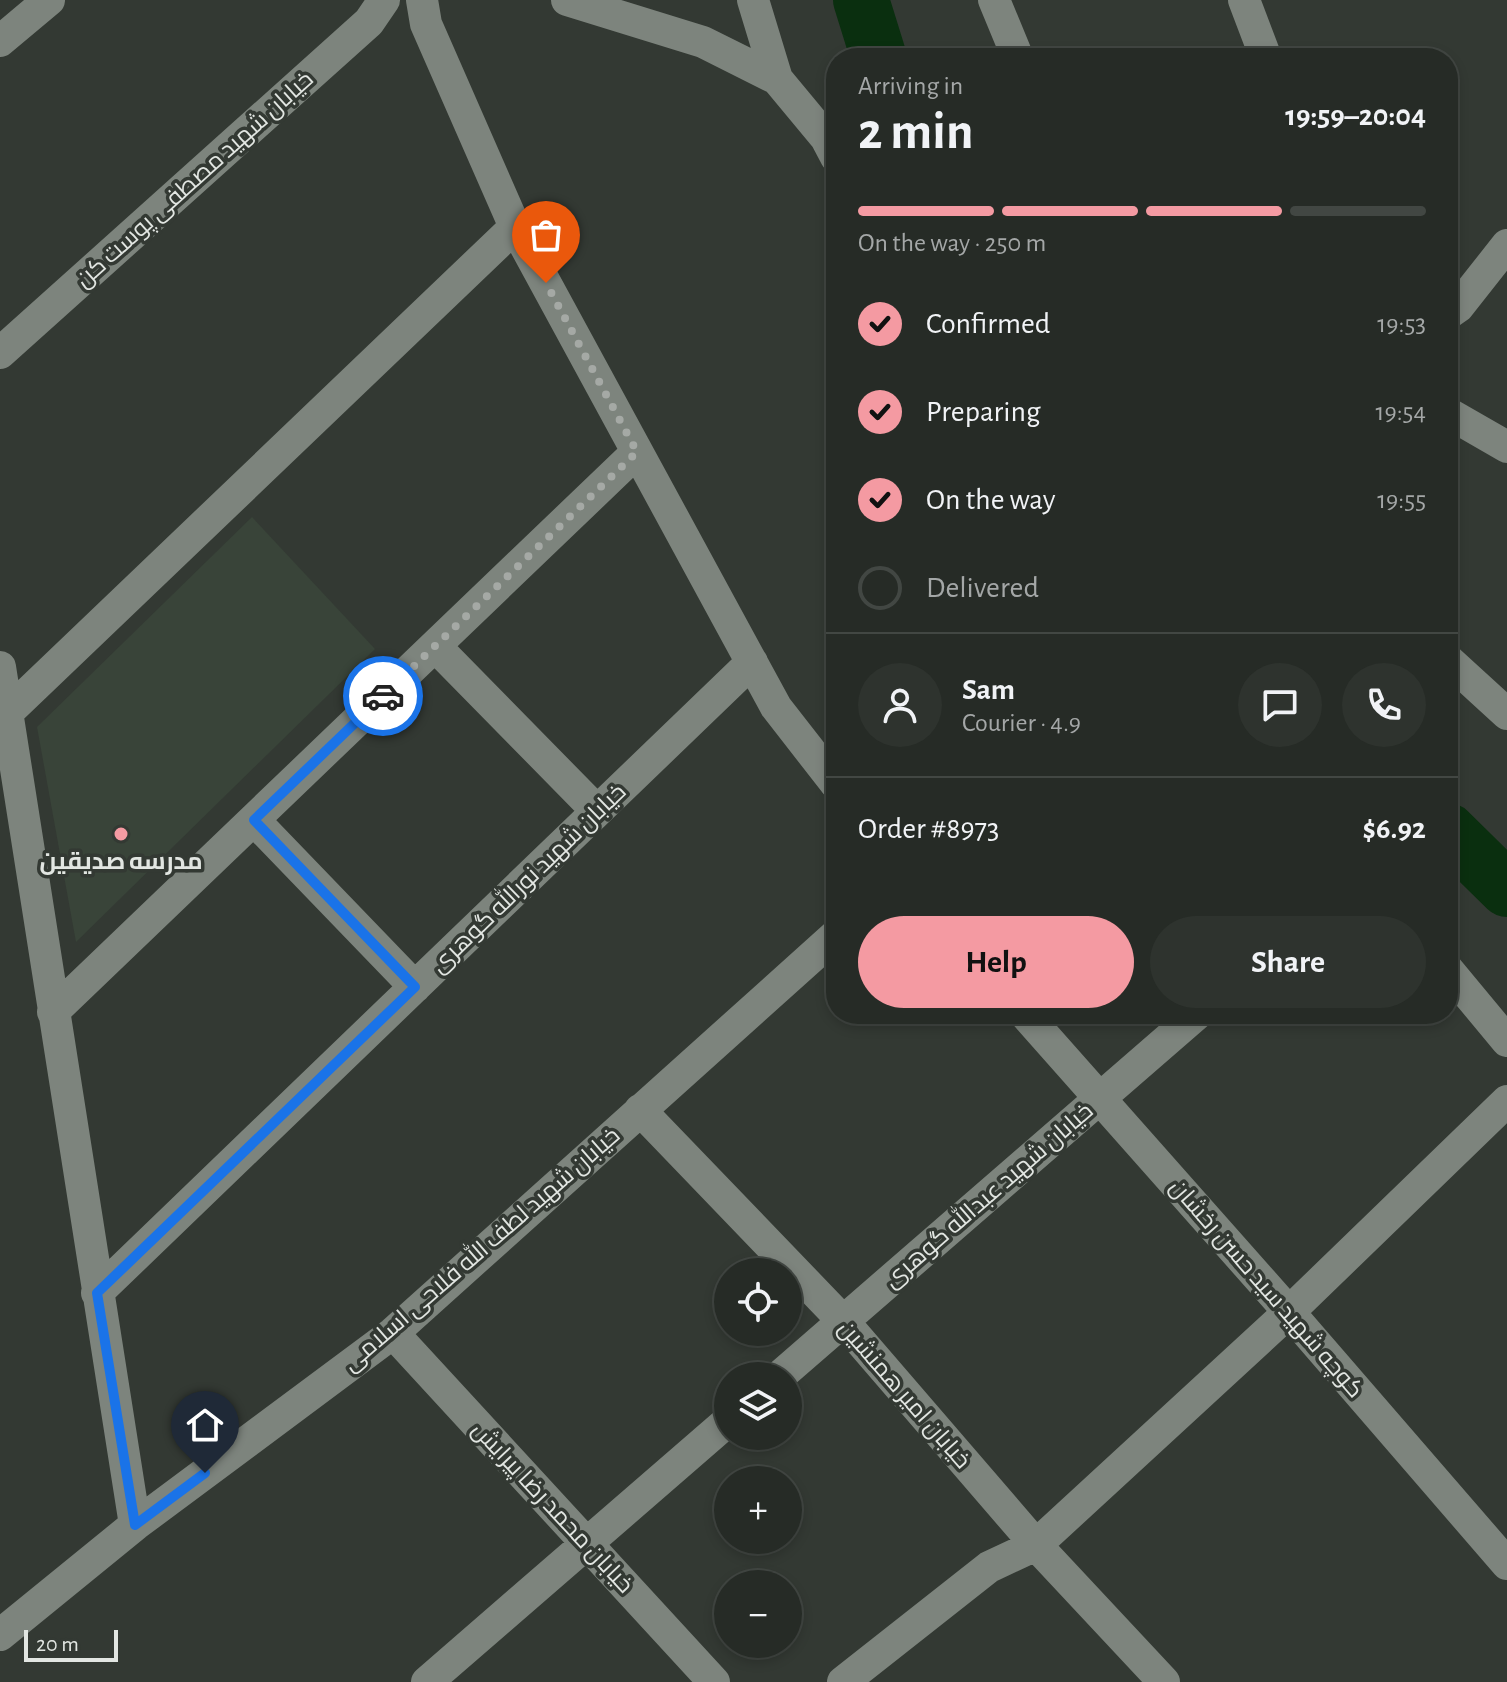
<!DOCTYPE html>
<meta charset="utf-8">
<style>
:root{--surface:#262b26;--page:#2e332e;--text:#f1f3f6;--muted:#a4a7a7;--line:#424743;--accent:#f49aa2}
body{margin:0;font-family:"Alegreya Sans",Cairo,sans-serif;background:var(--page);color:var(--text);height:100vh;display:flex;flex-direction:column;font-size:30px;white-space:nowrap}
*{box-sizing:border-box;margin:0}
p{font-size:26px;color:var(--muted)}
.icon{flex:none;width:44px;height:44px;fill:none;stroke:currentColor;stroke-width:2;stroke-linecap:round;stroke-linejoin:round}
.map{position:relative;flex:1;overflow:hidden}
.details{position:absolute;left:826px;top:48px;width:632px;height:976px;display:flex;flex-direction:column;background:var(--surface);border-radius:32px;box-shadow:0 4px 12px #0003,0 0 0 2px var(--line)}
.details>*{flex:none}
.controls{position:absolute;left:714px;top:1258px;display:grid;gap:16px}
.controls a{display:grid;place-items:center;width:88px;height:88px;border-radius:50%;background:var(--surface);box-shadow:0 4px 12px #0003,0 0 0 2px var(--line);font-size:40px}
.scale{position:absolute;left:24px;bottom:20px;width:94px;box-sizing:border-box;padding-left:8px;border:4px solid #e2e6e2;border-top:0;font-size:22px;line-height:28px;white-space:nowrap;color:#e2e6e2;-webkit-text-stroke:6px #333933;paint-order:stroke}
.pin{position:absolute;display:grid;place-items:center;width:68px;height:68px;color:#fff;margin:-82px -34px;border-radius:50% 50% 50% 0;rotate:-45deg;box-shadow:0 0 8px #0007}
.pin .icon{rotate:45deg}
.courier{position:absolute;display:grid;place-items:center;width:80px;height:80px;margin:-40px;border:6px solid #1a73e8;border-radius:50%;background:#fff;color:#222;box-shadow:0 2px 10px #0007}
.overview em{font-style:normal;font-weight:600}
.overview div{display:flex;flex-direction:column-reverse}
.overview{display:flex;align-items:center;justify-content:space-between;height:136px;padding:0 32px}
h1{font-size:52px;font-weight:600;line-height:60px}
.bar{display:grid;grid-template-columns:repeat(4,1fr);gap:12px 8px;align-content:center;height:96px;padding:0 32px}
.bar i{height:10px;border-radius:6px;background:var(--line)}
.bar .on{background:var(--accent)}
.bar p{grid-column:span 4}
.line{display:flex;align-items:center;gap:20px;padding:0 32px;border-top:2px solid var(--line)}
.line div{flex:1}
.round{display:grid;place-items:center;flex:none;width:84px;height:84px;border-radius:42px;background:var(--page)}
ol{padding:0 32px;list-style:none}
li{display:flex;align-items:center;gap:24px;height:88px}
li p{margin-inline-start:auto}
li .icon{padding:8px;border-radius:50%;background:var(--accent);color:#111;stroke-width:4}
li:last-child{color:var(--muted)}
li i{width:44px;height:44px;border:4px solid var(--line);border-radius:50%}
.action{display:flex;gap:16px;margin-top:auto;padding:16px 32px}
.action a{flex:1;height:92px;border-radius:48px;background:var(--accent);color:#111;font-size:32px;font-weight:600;line-height:92px;text-align:center}
.action a+a{background:var(--page);color:var(--text)}
.map>svg:first-child{display:block}
</style>
<div class="map">
<svg width="1507" height="1682" viewBox="0 0 1507 1682">
<rect width="100%" height="100%" fill="#333933"/>
<!-- built -->
<path fill="#394439" d="M 252,517 L 375,649 L 76,942 L 37,727 Z"/>
<g fill="none" stroke-linecap="round" stroke-linejoin="round">
<!-- river -->
<path stroke="#0a2f0f" stroke-width="56" d="M 861,0 L 879,58
M 1448,831 L 1507,889"/>
<!-- minor -->
<path stroke="#7d847d" stroke-width="32" d="M 422,0 L 426,24 L 515,227 L 776,707 L 836,784
M 567,0 L 703,42 L 777,79 L 826,138 L 836,157
M 753,0 L 777,79
M 994,0 L 1018,58
M 1244,0 L 1266,58
M 0,41 L 49,0
M 1448,314 L 1458,307 L 1507,245
M 0,353 L 369,22 L 384,0
M 1448,413 L 1507,447
M 435,646 L 597,811
M 1448,660 L 1507,714
M 0,667 L 135,1525
M 7,713 L 515,227
M 254,820 L 415,987
M 1448,970 L 1507,1041
M 53,1012 L 637,452
M 1025,1014 L 1289,1312 L 1507,1564
M 640,1110 L 843,1321 L 1036,1545 L 1164,1682
M 97,1293 L 752,662
M 393,1333 L 714,1682
M 780,1376 L 1197,1014
M 0,1635 L 135,1525 L 393,1333 L 836,935
M 427,1682 L 728,1421
M 843,1682 L 989,1567 L 1036,1545 L 1289,1312 L 1507,1101"/>
</g>
<g fill="none" stroke-linecap="round" stroke-linejoin="round">
<!-- done -->
<path stroke="#a5a9a5" stroke-width="8" stroke-dasharray="0 14.4" d="M 383,696 L 637,452 L 546,283"/>
<!-- route -->
<path stroke="#1a73e8" stroke-width="10" d="M 205,1473 L 135,1525 L 97,1293 L 415,987 L 254,820 L 383,696"/>
</g>
<!-- markers -->
<circle fill="#f49aa2" stroke="#333933" stroke-width="3" cx="121" cy="834" r="8"/>
<g text-anchor="middle" stroke-width="7" stroke-linejoin="round" paint-order="stroke">
<!-- street labels -->
<g font-size="24" fill="#e2e6e2" stroke="#333933">
<text transform="translate(194 179) rotate(-42)" y="8">خیابان شهید مصطفی پوست کن</text>
<text transform="translate(528 878) rotate(-44)" y="8">خیابان شهید نورالله گوهری</text>
<text transform="translate(988 1195) rotate(-41)" y="8">خیابان شهید عبدالله گوهری</text>
<text transform="translate(481 1249) rotate(-41)" y="8">خیابان شهید لطف الله فلاحی اسلامی</text>
<text transform="translate(1267 1288) rotate(49)" y="8">کوچه شهید سید حسن رخشان</text>
<text transform="translate(905 1394) rotate(49)" y="8">خیابان امیر همنشین</text>
<text transform="translate(553 1507) rotate(47)" y="8">خیابان محمد رضا پیرایش</text>
</g>
<!-- poi labels -->
<g font-size="24" font-weight="bold" fill="#e2e6e2" stroke="#333933">
<text x="121" y="869">مدرسه صدیقین</text>
</g>
</g>
</svg>
<div class="controls">
<a><svg class="icon" aria-label="locate" viewBox="0 0 24 24"><circle cx="12" cy="12" r="6"/><path d="M12 2v4M12 18v4M2 12h4M18 12h4"/></svg></a>
<a><svg class="icon" aria-label="layers" viewBox="0 0 24 24"><path d="M12 4l9 5-9 5-9-5zM3 14l9 5 9-5"/></svg></a>
<a>+</a>
<a>−</a>
</div>
<div class="scale">20 m</div>
<div class="pin" style="left:546px;top:283px;background:#ea580c"><svg class="icon" aria-label="bag" viewBox="0 0 24 24"><path d="M5 8h14l-1 12H6zM9 8a3 3 0 0 1 6 0"/></svg></div>
<div class="pin" style="left:205px;top:1473px;background:#1f2937"><svg class="icon" aria-label="home" viewBox="0 0 24 24"><path d="M3 11l9-7 9 7M6 9v11h12V9"/></svg></div>
<div class="courier" style="left:383px;top:696px"><svg class="icon" aria-label="car" viewBox="0 0 24 24"><path d="M5 17H2v-5l4-1 3-4h7l3 4 3 1v5h-3M9 17h6M6 11h13"/><circle cx="7" cy="17" r="2"/><circle cx="17" cy="17" r="2"/></svg></div>
<section class="details">
<div class="overview"><div><h1>2 min</h1><p>Arriving in</p></div><em>19:59–20:04</em></div>
<div class="bar"><i class="on"></i><i class="on"></i><i class="on"></i><i></i><p>On the way · 250 m</p></div>
<ol>
<li><svg class="icon" aria-label="check" viewBox="0 0 24 24"><path d="M5 12l5 5 9-10"/></svg>Confirmed<p>19:53</p></li>
<li><svg class="icon" aria-label="check" viewBox="0 0 24 24"><path d="M5 12l5 5 9-10"/></svg>Preparing<p>19:54</p></li>
<li><svg class="icon" aria-label="check" viewBox="0 0 24 24"><path d="M5 12l5 5 9-10"/></svg>On the way<p>19:55</p></li>
<li><i></i>Delivered</li>
</ol>
<div class="line" style="height:144px"><a class="round"><svg class="icon" aria-label="person" viewBox="0 0 24 24"><circle cx="12" cy="8" r="4"/><path d="M4 21q1-7 8-7t8 7"/></svg></a><div><b>Sam</b><p>Courier · 4.9</p></div><a class="round"><svg class="icon" aria-label="chat" viewBox="0 0 24 24"><path d="M4 5h16v11H9l-5 4z"/></svg></a><a class="round"><svg class="icon" aria-label="phone" viewBox="0 0 24 24"><path d="M5 4h4l2 5-3 2q2 4 5 5l2-3 5 2v4C11 20 4 13 5 4z"/></svg></a></div>
<div class="line" style="height:104px"><div>Order #8973</div><b>$6.92</b></div>
<div class="action"><a>Help</a><a>Share</a></div>
</section>
</div>
